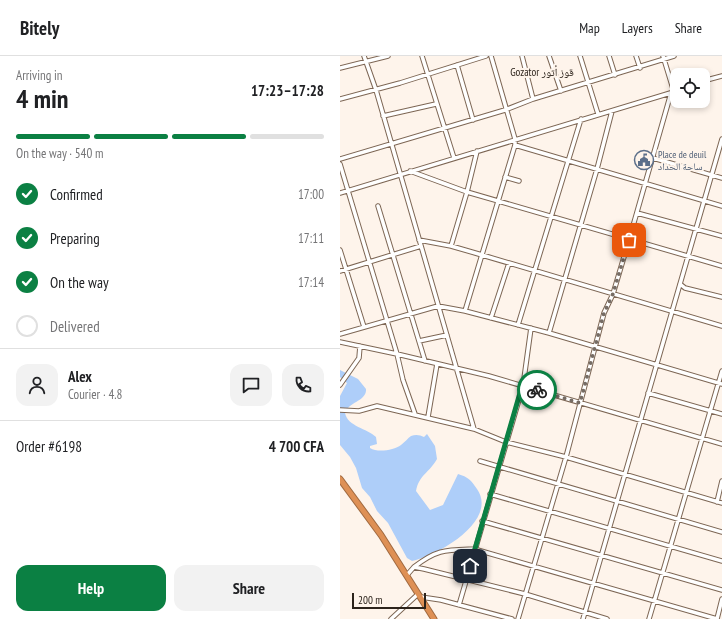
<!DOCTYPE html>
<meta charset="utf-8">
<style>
:root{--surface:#fff;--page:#f2f2f2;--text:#202124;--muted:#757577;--line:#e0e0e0;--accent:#0b8043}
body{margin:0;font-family:"PT Sans Narrow","Noto Naskh Arabic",sans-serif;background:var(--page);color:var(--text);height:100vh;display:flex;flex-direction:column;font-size:15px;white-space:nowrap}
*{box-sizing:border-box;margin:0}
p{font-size:13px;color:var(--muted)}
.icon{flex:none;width:22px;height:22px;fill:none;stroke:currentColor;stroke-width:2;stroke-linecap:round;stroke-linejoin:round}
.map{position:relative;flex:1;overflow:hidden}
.details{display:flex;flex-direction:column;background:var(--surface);width:340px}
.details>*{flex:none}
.fabs{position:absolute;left:330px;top:12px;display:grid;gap:8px}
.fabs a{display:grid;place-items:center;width:40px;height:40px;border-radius:8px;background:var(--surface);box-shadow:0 2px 6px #0003;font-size:20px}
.scale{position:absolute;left:12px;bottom:10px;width:74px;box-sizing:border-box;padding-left:4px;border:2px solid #2c231b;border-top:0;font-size:11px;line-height:14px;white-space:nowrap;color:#2c231b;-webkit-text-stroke:3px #fef4eb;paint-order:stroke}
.pin{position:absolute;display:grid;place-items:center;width:34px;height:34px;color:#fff;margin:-17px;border-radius:8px;box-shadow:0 2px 6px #0006}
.courier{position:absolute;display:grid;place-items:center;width:40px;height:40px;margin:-20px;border:3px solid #0b8043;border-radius:50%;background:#fff;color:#222;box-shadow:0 1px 5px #0007}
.overview em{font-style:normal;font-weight:800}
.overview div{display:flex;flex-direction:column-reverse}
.overview{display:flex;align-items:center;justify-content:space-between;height:68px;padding:0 16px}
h1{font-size:26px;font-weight:800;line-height:30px}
.bar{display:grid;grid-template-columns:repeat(4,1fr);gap:6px 4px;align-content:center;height:48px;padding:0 16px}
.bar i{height:5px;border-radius:3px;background:var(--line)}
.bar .active{background:var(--accent)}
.bar p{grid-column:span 4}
.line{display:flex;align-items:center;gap:10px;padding:0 16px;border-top:1px solid var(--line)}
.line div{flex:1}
.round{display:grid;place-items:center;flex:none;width:42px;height:42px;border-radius:12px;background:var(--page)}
ol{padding:0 16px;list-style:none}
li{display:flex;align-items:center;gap:12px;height:44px}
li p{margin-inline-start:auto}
li .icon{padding:4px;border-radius:50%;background:var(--accent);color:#fff;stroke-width:4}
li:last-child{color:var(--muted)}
li i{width:22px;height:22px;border:2px solid var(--line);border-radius:50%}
.action{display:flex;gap:8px;margin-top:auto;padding:8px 16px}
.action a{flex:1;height:46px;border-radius:12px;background:var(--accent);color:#fff;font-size:16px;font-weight:800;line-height:46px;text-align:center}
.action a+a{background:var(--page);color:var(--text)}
header{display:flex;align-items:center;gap:24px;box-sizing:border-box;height:56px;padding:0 20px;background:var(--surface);border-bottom:1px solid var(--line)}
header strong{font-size:19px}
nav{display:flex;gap:22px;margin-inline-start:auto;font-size:14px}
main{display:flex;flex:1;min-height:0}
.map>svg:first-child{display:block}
</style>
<header>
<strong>Bitely</strong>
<nav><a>Map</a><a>Layers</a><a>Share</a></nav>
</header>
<main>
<section class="details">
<div class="overview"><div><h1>4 min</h1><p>Arriving in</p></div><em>17:23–17:28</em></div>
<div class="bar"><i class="active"></i><i class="active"></i><i class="active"></i><i></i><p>On the way · 540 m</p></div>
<ol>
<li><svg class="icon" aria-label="check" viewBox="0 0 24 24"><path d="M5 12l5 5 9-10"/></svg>Confirmed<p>17:00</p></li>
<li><svg class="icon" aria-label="check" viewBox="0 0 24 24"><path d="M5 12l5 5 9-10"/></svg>Preparing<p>17:11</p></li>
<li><svg class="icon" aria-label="check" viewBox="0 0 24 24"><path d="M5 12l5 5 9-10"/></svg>On the way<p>17:14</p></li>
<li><i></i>Delivered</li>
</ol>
<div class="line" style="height:72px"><a class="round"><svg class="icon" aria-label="person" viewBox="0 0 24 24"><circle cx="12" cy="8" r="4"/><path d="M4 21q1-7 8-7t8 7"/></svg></a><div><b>Alex</b><p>Courier · 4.8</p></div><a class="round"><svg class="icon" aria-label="chat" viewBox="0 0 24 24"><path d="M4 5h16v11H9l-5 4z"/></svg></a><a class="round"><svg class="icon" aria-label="phone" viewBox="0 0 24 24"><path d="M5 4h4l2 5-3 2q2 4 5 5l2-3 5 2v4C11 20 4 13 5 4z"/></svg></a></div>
<div class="line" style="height:52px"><div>Order #6198</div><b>4 700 CFA</b></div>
<div class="action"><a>Help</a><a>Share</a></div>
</section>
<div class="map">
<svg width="382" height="563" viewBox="0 0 382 563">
<rect width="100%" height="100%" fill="#fef4eb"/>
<!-- water -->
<path fill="#aecef9" d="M 0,314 L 18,323 L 26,333 C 27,345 8,346 5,357 C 8,371 27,372 36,381 L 37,388 L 30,390 L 30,392 C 38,397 54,394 61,389 C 65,386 68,382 71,380 C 76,378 80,379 84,381 L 87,378 L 95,390 L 97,403 C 89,417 79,419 76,435 L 90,454 L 103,449 L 118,418 C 128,421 131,424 137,433 C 159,465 97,500 72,505 L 67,502 L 48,467 L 37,455 L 30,441 L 22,432 L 16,412 L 10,401 L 0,389 L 0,340 L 7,327 L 0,321 Z"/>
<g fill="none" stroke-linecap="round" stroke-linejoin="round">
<!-- minor casing -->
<g stroke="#7d6654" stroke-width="5.5">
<path id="minor" d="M 24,0 L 36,34 L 134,373 L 166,386 L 226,401 L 382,447
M 82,0 L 114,102
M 182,0 L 193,43
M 209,0 L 221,35
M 240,0 L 258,58
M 269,0 L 275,19
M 296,0 L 300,12
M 323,0 L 334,36
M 117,9 L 133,64
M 0,12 L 48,0
M 363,25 L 382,20
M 0,43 L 60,27 L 146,0
M 43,60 L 96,48
M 175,89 L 382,150
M 313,102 L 382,122
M 0,103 L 165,54 L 193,43 L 334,0
M 0,108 L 57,298 L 63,324 L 75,358
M 70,115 L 127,136 L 382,210
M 165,121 L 179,125
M 0,137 L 337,35
M 38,150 L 85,305
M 297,157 L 382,180
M 79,184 L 111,190 L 142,199 L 382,270
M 111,190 L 127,136 L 137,95
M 0,194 L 24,271
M 0,215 L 81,190
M 340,228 L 345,232 L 382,241
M 125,255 L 175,89 L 175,83 L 151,0
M 151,262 L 169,207
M 178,269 L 241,63
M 209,277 L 257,113 L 272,55
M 0,278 L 98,250 L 125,255 L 209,277 L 382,328
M 79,285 L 107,279
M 0,286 L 57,298 L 149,320 L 382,388
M 0,329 L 19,302 L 20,290
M 308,337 L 382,358
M 0,354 L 19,355 L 37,350 L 134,373
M 88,361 L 97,308
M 140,405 L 382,476
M 150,438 L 382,505
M 377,446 L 382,425
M 142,465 L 382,534
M 74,511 C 97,493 106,494 134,493 L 377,563
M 67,519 L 74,511 L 84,513 L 185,538 L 267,563
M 81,541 L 101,544 L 172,563
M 119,549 L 183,330 L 191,272
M 51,563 L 77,539
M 178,563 L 226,401 L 264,257 L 273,238 L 289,184 L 331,37
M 243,563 L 382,83
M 309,563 L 382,315
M 377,563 L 382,543"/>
</g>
<!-- highway casing -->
<g stroke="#a06a41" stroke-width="7">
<path id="highway" d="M 0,423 L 41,479 L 94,563"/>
</g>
<!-- minor -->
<use href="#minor" stroke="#fff" stroke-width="3.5"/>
<!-- highway -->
<use href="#highway" stroke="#de9055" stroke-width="5"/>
</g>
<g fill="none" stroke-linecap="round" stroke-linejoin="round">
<!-- done -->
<path stroke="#766c64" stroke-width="4" stroke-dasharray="0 7.2" d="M 197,334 L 240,347 L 264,257 L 273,238 L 289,184"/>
<!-- route -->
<path stroke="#0b8043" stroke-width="5" d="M 130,510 L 182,330 L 197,334"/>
</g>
<!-- icons -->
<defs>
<g id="civic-ring" transform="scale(1)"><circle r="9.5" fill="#fef4eb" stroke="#5c6f8a" stroke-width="1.5"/><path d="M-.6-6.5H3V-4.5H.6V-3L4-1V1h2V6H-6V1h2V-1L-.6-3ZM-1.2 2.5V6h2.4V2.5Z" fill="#5c6f8a"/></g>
</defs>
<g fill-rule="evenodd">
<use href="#civic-ring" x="304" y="104"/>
</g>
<g text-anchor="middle" stroke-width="4" stroke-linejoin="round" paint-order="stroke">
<!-- service labels -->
<g font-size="10" fill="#4e5e75" stroke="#fef4eb" text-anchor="start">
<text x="318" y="102">Place de deuil<tspan x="318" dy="12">ساحة الحداد</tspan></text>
</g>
<!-- neighbourhood labels -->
<g font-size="11" fill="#2c231b" stroke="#fef4eb">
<text x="202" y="20">Gozator قوز أتور</text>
</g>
</g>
</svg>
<div class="fabs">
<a><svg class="icon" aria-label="locate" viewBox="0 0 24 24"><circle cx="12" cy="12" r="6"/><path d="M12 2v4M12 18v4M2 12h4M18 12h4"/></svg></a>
</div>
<div class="scale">200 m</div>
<div class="pin" style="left:289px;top:184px;background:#ea580c"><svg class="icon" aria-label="bag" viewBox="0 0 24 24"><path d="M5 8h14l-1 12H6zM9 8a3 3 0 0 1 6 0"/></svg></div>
<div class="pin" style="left:130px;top:510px;background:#1f2937"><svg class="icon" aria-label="home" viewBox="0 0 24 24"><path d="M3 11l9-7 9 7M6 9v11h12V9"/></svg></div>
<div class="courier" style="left:197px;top:334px"><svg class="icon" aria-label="bike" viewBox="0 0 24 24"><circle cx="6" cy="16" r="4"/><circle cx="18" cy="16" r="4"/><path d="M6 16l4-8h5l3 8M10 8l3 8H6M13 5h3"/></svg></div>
</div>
</main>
